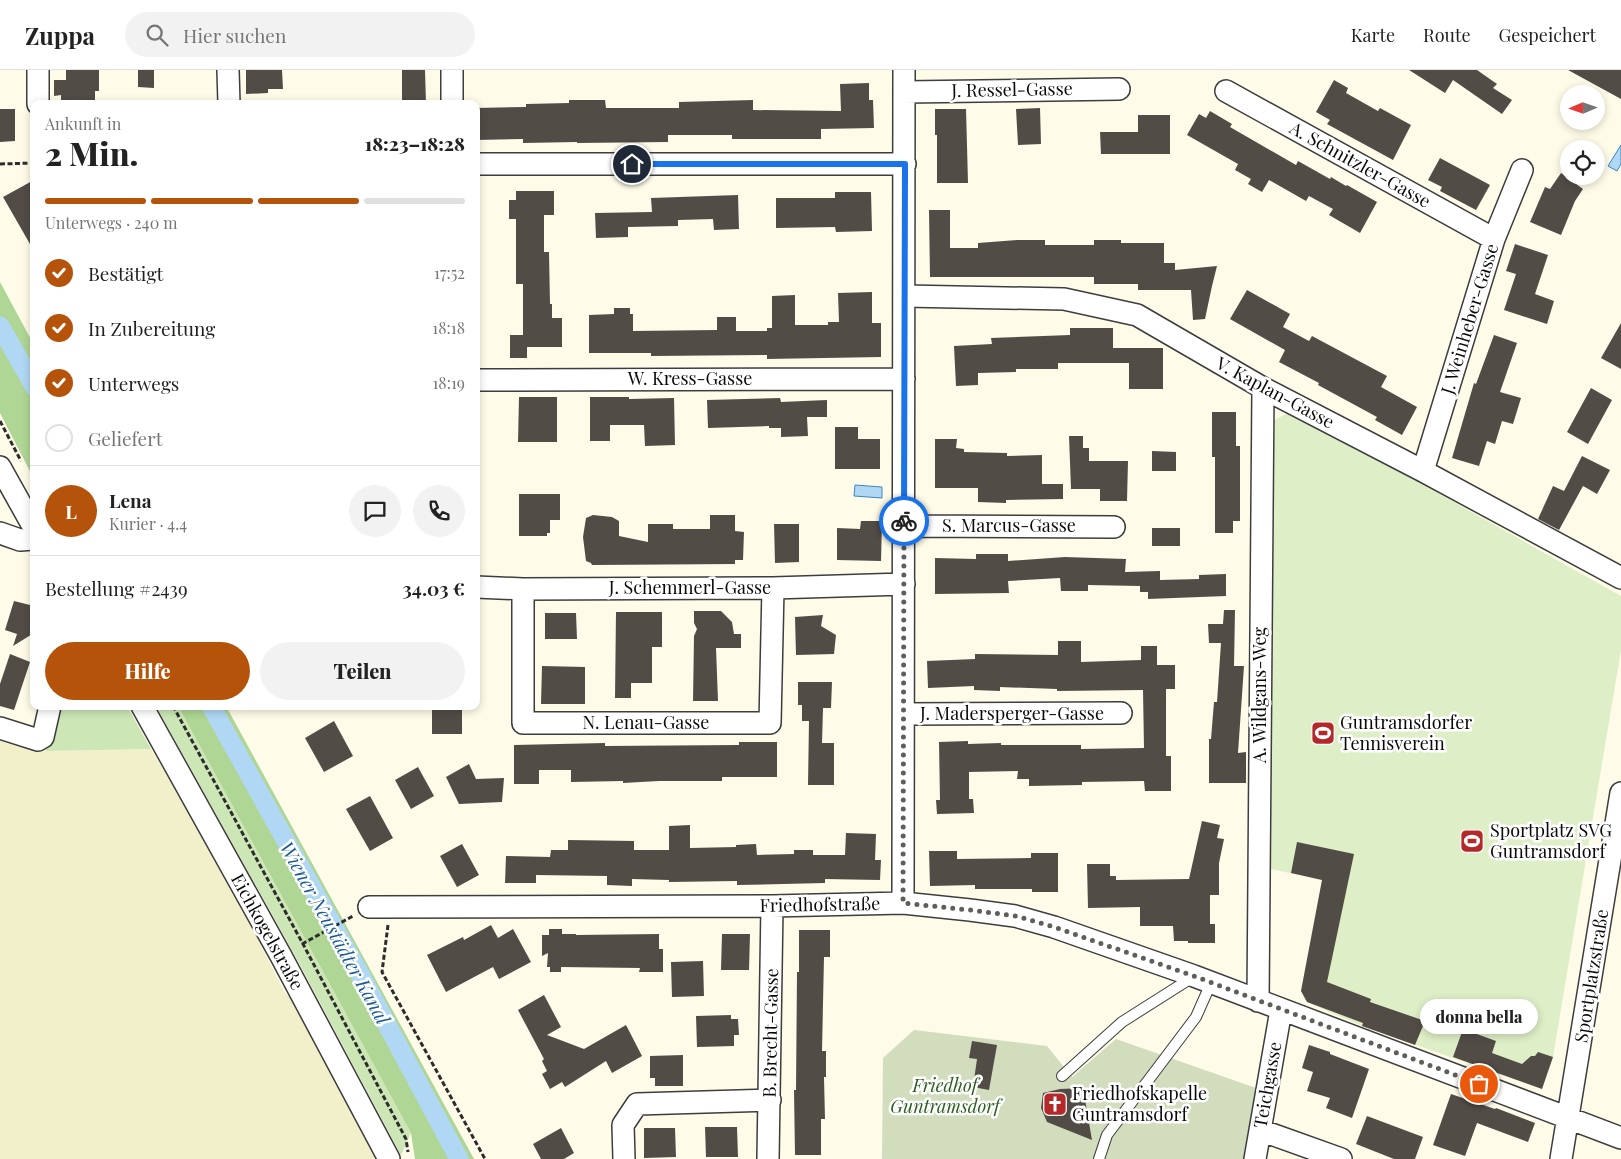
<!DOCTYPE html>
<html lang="de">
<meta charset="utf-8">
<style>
:root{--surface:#fff;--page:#f2f2f2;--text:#222;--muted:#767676;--line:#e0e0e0;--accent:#b45309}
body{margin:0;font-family:"Playfair Display",serif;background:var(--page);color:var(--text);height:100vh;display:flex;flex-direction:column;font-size:19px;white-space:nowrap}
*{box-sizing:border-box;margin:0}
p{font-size:16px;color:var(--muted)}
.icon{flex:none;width:28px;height:28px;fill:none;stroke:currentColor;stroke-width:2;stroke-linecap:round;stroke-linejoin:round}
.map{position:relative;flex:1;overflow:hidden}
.details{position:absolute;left:30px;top:30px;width:450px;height:610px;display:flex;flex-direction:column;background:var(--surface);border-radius:10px;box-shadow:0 2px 8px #0003}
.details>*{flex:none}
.needle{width:32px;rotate:268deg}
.tools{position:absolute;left:1560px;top:15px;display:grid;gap:10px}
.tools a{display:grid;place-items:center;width:45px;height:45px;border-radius:50%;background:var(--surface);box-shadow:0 2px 8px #0003;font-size:25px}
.pin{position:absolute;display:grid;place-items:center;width:42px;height:42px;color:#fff;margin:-21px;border:2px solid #fff;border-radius:50%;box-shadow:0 1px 5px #0007}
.courier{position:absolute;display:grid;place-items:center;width:50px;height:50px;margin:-25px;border:4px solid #1a73e8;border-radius:50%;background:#fff;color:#222;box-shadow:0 1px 6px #0007}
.bubble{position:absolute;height:35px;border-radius:18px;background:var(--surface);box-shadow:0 2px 8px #0003;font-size:16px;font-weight:800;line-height:35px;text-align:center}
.overview em{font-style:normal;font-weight:800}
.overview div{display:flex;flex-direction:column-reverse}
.overview{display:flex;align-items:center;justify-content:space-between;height:85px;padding:0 15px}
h1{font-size:32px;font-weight:800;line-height:38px}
.bar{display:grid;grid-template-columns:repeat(4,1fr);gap:8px 5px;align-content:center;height:60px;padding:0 15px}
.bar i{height:6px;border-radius:4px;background:var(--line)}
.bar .on{background:var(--accent)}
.bar p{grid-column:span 4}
.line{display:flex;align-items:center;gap:12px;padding:0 15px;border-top:1px solid var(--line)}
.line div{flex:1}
.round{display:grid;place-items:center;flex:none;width:52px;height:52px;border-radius:26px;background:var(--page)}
ol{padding:0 15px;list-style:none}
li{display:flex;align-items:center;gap:15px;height:55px}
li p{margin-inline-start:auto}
li .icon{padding:5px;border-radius:50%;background:var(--accent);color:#fff;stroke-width:4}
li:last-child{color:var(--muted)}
li i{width:28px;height:28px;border:2px solid var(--line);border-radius:50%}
.action{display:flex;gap:10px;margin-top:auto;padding:10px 15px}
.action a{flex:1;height:58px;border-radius:30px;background:var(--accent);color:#fff;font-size:20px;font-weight:800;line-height:58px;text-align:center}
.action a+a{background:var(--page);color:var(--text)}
header{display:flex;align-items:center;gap:30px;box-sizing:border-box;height:70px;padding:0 25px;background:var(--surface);border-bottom:1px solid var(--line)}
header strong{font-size:24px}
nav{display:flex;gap:28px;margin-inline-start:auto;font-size:18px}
.search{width:350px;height:45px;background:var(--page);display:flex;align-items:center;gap:12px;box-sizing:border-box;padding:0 18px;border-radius:28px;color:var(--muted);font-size:19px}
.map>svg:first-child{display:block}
</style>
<header>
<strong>Zuppa</strong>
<div class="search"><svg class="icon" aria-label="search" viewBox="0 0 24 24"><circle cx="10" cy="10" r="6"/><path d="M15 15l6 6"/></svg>Hier suchen</div>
<nav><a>Karte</a><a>Route</a><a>Gespeichert</a></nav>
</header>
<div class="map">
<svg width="1621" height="1089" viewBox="0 0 1621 1089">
<rect width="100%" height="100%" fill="#fefbe8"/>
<!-- farmland -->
<path fill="#f2f0ca" d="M 0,668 L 46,681 L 151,679 L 221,796 L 284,922 L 296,933 L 379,1089 L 0,1089 Z"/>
<!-- green -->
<path fill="#cce6b5" d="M 57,636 L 127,636 L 151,679 L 46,681 Z
M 156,636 L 178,636 L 411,1063 L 401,1085 L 298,891 Z"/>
<!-- forest -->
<path fill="#afd695" d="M 0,212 L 34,275 L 34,409 L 0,343 Z
M 178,636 L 226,636 L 474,1089 L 415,1089 L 411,1063 Z"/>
<!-- cemetery -->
<path fill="#d1ddbc" d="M 914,960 L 1047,976 L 1072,1007 L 1116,969 L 1256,1018 L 1243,1089 L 882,1089 L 883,988 Z"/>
<!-- pitch -->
<path fill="#deeec6" d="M 1292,341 L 1621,526 L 1621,580 L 1553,987 L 1542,1019 L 1362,956 L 1307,932 L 1301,921 L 1322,810 L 1266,798 L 1270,352 Z"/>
<!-- water -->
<path fill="#b0d7f3" stroke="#3a88c7" d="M 1621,75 L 1621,94 L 1617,101 L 1608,96 Z
M 855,415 L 882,417 L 882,428 L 854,426 Z"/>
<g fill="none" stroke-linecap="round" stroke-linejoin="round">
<!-- canal -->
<path stroke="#b0d7f3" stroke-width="19" d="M 0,256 L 34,316
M 211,636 L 361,906 L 459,1089"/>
</g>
<!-- building -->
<path fill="#524c47" d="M 66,0 L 99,0 L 99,21 L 95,21 L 95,34 L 61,34 L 61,25 L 54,26 L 54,10 L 66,10 Z
M 138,0 L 154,0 L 154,18 L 138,17 Z
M 246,0 L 282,0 L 283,19 L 268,19 L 268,23 L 246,24 Z
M 402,0 L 425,0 L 426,34 L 402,34 Z
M 1409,0 L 1477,0 L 1497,14 L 1493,18 L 1512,30 L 1502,44 L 1453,10 L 1445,23 Z
M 1568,0 L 1621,0 L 1621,29 Z
M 1334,10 L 1348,18 L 1346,23 L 1378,41 L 1380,38 L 1411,55 L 1393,90 L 1327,54 L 1330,50 L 1316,42 Z
M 869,13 L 869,30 L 873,30 L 874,58 L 821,59 L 821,69 L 732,69 L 732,65 L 668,65 L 668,72 L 577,73 L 577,72 L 523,73 L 523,69 L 476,70 L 476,38 L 526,37 L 526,34 L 569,33 L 569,30 L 605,30 L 606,38 L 679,38 L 679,32 L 753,30 L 753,40 L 841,41 L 840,14 Z
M 1040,38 L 1041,74 L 1018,75 L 1016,39 Z
M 0,39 L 15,39 L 15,71 L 0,72 Z
M 935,39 L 966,39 L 968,113 L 937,113 L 937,65 L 935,65 Z
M 1210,41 L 1232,54 L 1230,57 L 1296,95 L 1298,91 L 1330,109 L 1331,107 L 1346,116 L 1347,115 L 1377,132 L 1360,163 L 1329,145 L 1333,139 L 1309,126 L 1306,131 L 1269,110 L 1262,122 L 1248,114 L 1251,109 L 1235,100 L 1238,94 L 1187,65 L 1199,44 L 1206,48 Z
M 1138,45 L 1170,45 L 1170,84 L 1101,84 L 1100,62 L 1138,62 Z
M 1440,88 L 1490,115 L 1476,140 L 1440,121 L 1442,117 L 1428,110 Z
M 1561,103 L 1583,119 L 1575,131 L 1561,165 L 1530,152 L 1545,117 L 1550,119 Z
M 34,110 L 34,181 L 3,127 Z
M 516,121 L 554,121 L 554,145 L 544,145 L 544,182 L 549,182 L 550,234 L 552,234 L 552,248 L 562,248 L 562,277 L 527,277 L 527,288 L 510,288 L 510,265 L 523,265 L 523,214 L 516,214 L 516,149 L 509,149 L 509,130 L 516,130 Z
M 835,122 L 871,122 L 872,161 L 836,162 L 835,157 L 776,158 L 776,128 L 835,128 Z
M 738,125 L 739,159 L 714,160 L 713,149 L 678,150 L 678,156 L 628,157 L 628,167 L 596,168 L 595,143 L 652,142 L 651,128 Z
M 929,140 L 950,140 L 950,178 L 978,178 L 978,173 L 1017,170 L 1045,170 L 1045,175 L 1094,175 L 1094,170 L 1121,170 L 1121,173 L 1164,173 L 1164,193 L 1175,193 L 1175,200 L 1217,196 L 1212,216 L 1205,249 L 1193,250 L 1191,220 L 1138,220 L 1138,214 L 1094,214 L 1094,207 L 930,207 Z
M 1515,174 L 1548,185 L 1535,224 L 1554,231 L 1547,254 L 1504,240 L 1516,204 L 1506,201 Z
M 1247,220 L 1290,244 L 1283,257 L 1309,271 L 1312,266 L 1387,306 L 1381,317 L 1417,337 L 1402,365 L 1375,350 L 1377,347 L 1318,315 L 1319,313 L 1279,292 L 1285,280 L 1230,249 Z
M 872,222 L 872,253 L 881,253 L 881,287 L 767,289 L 767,285 L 651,286 L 651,283 L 589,283 L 589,245 L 614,244 L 614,238 L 630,238 L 630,244 L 633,244 L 633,261 L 717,260 L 717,247 L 736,247 L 736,261 L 767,261 L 767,258 L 772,258 L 772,226 L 795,225 L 795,255 L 828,255 L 828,252 L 839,252 L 838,223 Z
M 1621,253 L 1621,299 L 1601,288 Z
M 1070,258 L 1113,258 L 1113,278 L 1163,278 L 1163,319 L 1129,319 L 1129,293 L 1058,293 L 1058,299 L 1016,299 L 1016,302 L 978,303 L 978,315 L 956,316 L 954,276 L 992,274 L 991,268 L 1070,265 Z
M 1494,265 L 1517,273 L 1500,322 L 1521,328 L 1513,354 L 1502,351 L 1495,374 L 1487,371 L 1479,396 L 1452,388 L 1474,313 L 1476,314 Z
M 1591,318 L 1612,330 L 1588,374 L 1567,362 Z
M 519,327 L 557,327 L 557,372 L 518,372 Z
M 590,327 L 629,327 L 629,329 L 674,328 L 675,375 L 645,376 L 644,355 L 610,355 L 610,371 L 590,371 Z
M 780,328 L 781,332 L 827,330 L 827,347 L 807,347 L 808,366 L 781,367 L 781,358 L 769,358 L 769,356 L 708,358 L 707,330 Z
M 1212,342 L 1236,342 L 1236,376 L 1240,376 L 1240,451 L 1233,451 L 1233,463 L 1215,463 L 1215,387 L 1212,387 Z
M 835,357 L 858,357 L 858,369 L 880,369 L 880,399 L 835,399 Z
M 1069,366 L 1083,366 L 1083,378 L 1089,378 L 1089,391 L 1128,391 L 1127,431 L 1100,431 L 1100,419 L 1071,419 Z
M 935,369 L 957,369 L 956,378 L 964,379 L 964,382 L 1007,383 L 1007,386 L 1042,385 L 1042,414 L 1063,414 L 1063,429 L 1006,430 L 1006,433 L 978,432 L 978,418 L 935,418 Z
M 1152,381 L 1176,382 L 1176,401 L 1152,401 Z
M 1582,386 L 1610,400 L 1597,424 L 1583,416 L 1559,460 L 1538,449 L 1553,416 L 1564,421 Z
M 519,424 L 560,424 L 560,450 L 550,450 L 550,463 L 547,463 L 547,466 L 519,466 Z
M 593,445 L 612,447 L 619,451 L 619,466 L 648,472 L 648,454 L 673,454 L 673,459 L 710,459 L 710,445 L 735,445 L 735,461 L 744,462 L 743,490 L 735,490 L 735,494 L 592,495 L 591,493 L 586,491 L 583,467 L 586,448 Z
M 861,451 L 882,451 L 881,491 L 837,490 L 837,458 L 860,459 Z
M 774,454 L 799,454 L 799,492 L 775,493 Z
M 1152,458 L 1180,458 L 1180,476 L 1152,476 Z
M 976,484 L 1008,484 L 1008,491 L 1065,487 L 1126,489 L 1125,502 L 1160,501 L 1160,510 L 1199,509 L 1199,505 L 1226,504 L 1226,526 L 1148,529 L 1148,522 L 1140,522 L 1140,516 L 1088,515 L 1088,521 L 1061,521 L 1060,508 L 1008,511 L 1009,523 L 935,524 L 935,488 L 976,489 Z
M 14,531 L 34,536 L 34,563 L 13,576 L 17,564 L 5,560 Z
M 1224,540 L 1235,540 L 1234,596 L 1244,596 L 1238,683 L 1246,682 L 1246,713 L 1209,713 L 1209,669 L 1211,669 L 1214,632 L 1217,632 L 1221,573 L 1209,573 L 1208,554 L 1223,554 Z
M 694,541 L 721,541 L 732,552 L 734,564 L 741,564 L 741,578 L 716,578 L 718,631 L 693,631 L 694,566 L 697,559 L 694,553 Z
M 616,542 L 662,542 L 662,577 L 652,577 L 652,613 L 631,613 L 631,628 L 615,628 Z
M 545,543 L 576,543 L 577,569 L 545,569 Z
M 823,545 L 821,556 L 836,565 L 834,584 L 796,585 L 795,547 Z
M 1058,571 L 1081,571 L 1081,592 L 1141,590 L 1141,576 L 1157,576 L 1157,595 L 1175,595 L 1175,619 L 1166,619 L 1166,686 L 1171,686 L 1171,721 L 1145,721 L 1144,711 L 1082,712 L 1082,715 L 1029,716 L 1029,709 L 1017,709 L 1018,701 L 969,702 L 969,729 L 973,729 L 974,743 L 937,744 L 936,730 L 940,730 L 939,672 L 968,671 L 968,674 L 1001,673 L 1001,675 L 1081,675 L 1081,679 L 1144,678 L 1143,620 L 1057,621 L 1057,619 L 1000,617 L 1000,621 L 974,620 L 974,616 L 928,618 L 927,591 L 975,589 L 975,584 L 1058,585 Z
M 10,584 L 30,592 L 14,640 L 0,636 L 0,614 Z
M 542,596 L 585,597 L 585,634 L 541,634 Z
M 798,612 L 832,612 L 831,638 L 823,638 L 822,673 L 834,673 L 834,715 L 808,715 L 809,651 L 802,651 L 802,635 L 798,635 Z
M 432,636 L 462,636 L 462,664 L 432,664 Z
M 334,651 L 353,686 L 324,702 L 305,668 Z
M 739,672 L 777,672 L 777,707 L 722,707 L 722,711 L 659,711 L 623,713 L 623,711 L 571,712 L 571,700 L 539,700 L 539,714 L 514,714 L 514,675 L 605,673 L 605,676 L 739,675 Z
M 469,694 L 476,709 L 504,708 L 502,732 L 459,734 L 446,707 Z
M 418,697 L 434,726 L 411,739 L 395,710 Z
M 370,726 L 393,768 L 370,781 L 346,739 Z
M 1202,751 L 1220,755 L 1217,768 L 1224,769 L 1219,793 L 1219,825 L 1210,825 L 1210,854 L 1215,854 L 1215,873 L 1188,873 L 1188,871 L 1174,871 L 1173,856 L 1140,856 L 1140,837 L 1088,838 L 1087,794 L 1110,794 L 1110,806 L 1116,806 L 1116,810 L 1189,809 Z
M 690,755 L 690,778 L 736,777 L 736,775 L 756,774 L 757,785 L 794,784 L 794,780 L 813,780 L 813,785 L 845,785 L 846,763 L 876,764 L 875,790 L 881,790 L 880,810 L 825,809 L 825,813 L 737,815 L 737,811 L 669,812 L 669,810 L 632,809 L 632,816 L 607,815 L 607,806 L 536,805 L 536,813 L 505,813 L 506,786 L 550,787 L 551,780 L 568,780 L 568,770 L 634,771 L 634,780 L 669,780 L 669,756 Z
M 1297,772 L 1354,784 L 1327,912 L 1371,929 L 1370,932 L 1425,951 L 1415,975 L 1362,956 L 1363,953 L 1307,932 L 1301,921 L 1322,810 L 1291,803 Z
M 462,774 L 479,805 L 457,817 L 440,786 Z
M 929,781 L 957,781 L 957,789 L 1031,788 L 1031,783 L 1058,783 L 1058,822 L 1032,822 L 1032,819 L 975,819 L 975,815 L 930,816 Z
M 491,855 L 498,868 L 513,859 L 531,892 L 499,909 L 493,897 L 446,922 L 427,885 L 463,867 L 464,870 Z
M 549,859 L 562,859 L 562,864 L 576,864 L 576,865 L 659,864 L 659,879 L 663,879 L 663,902 L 639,902 L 640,898 L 561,897 L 561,902 L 550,902 L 550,897 L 547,897 L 548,883 L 542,886 L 542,865 L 549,865 Z
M 799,860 L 830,860 L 830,887 L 824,887 L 822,981 L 826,981 L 826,1007 L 824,1007 L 825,1049 L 821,1049 L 821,1085 L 795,1085 L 794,1020 L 796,1020 L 797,902 L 799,902 Z
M 722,864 L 750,864 L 749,900 L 721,900 Z
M 703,891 L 704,926 L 672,927 L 671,892 Z
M 544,925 L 561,957 L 547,965 L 584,979 L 626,955 L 642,986 L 612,1003 L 606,991 L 565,1017 L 562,1012 L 550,1019 L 542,1004 L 547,1001 L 542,991 L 544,989 L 518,940 Z
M 731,945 L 731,949 L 738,949 L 739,965 L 734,965 L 734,976 L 697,977 L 696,946 Z
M 1463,959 L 1496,971 L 1492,983 L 1522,994 L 1531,986 L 1535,986 L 1538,982 L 1553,987 L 1542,1019 L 1453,987 Z
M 972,971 L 997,975 L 989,1020 L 973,1017 L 977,989 L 969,988 Z
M 1309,975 L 1330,982 L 1330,984 L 1369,999 L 1352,1048 L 1326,1038 L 1330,1028 L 1307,1021 L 1313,1002 L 1302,998 Z
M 683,985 L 683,1016 L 655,1016 L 655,1008 L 650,1008 L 650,986 Z
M 1083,1018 L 1092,1070 L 1047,1052 L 1041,1038 L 1043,1023 L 1060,1019 Z
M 1451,1024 L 1495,1039 L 1496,1038 L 1535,1053 L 1528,1072 L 1477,1053 L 1465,1086 L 1433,1075 Z
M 1367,1046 L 1423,1067 L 1415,1089 L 1394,1089 L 1356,1074 Z
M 705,1057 L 737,1057 L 738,1087 L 706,1087 Z
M 561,1058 L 574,1083 L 564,1089 L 541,1089 L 533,1074 Z
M 644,1058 L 675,1058 L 676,1087 L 644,1088 Z"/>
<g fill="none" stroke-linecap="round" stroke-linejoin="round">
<!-- lane casing -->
<g stroke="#3d3d3d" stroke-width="12">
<path id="lane" d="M 1062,1006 L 1122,952 L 1193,907
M 1099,1089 L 1107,1065 L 1196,947 L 1211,913"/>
</g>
<!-- street casing -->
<g stroke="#3d3d3d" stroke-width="24">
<path id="street" d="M 228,0 L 229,34
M 1226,21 L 1494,169
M 905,22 L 1119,19
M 38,34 L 38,0
M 452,34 L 452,0
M 476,94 L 905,94
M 905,226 L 1064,229 L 1137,245 L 1263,318 L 1423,401 L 1621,508
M 476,310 L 904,309
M 0,397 L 34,458
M 1423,401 L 1494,169 L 1522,100
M 904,456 L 1114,457
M 0,463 L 20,470 L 34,469
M 476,517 L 523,519 L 773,518 L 904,514
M 523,519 L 523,653 L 770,653 L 773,518
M 142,636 L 281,886 L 389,1089
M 904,644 L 1121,643
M 0,658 L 38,670 L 43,667 L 50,636
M 903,833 L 904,0
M 369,837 L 772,836 L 903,833 L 970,840 L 1015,846 L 1054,857 L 1194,906 L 1621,1068
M 1258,931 L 1263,318
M 1260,1060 L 1341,1089
M 624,1089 L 623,1055 L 637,1034 L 770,1030
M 768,1089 L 772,836
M 1255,1089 L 1281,940
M 1561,1089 L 1621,723"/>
</g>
<!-- path -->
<path stroke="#2c2c2c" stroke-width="3" stroke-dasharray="5 2.5" stroke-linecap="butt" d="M 0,94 L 34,93
M 0,351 L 21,391
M 173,636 L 303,874 L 406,1069 L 408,1082
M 388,855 L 382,902 L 485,1089
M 302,874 L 353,846"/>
<!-- lane -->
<use href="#lane" stroke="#fff" stroke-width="10"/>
<!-- street -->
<use href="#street" stroke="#fff" stroke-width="21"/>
</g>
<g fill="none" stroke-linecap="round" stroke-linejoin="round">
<!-- done -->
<path stroke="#5f5e58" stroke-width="5" stroke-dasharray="0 9" d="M 904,451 L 903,833 L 970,840 L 1016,846 L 1054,857 L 1194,906 L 1479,1014"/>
<!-- route -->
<path stroke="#1a73e8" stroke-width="6" d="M 632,94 L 905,94 L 904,451"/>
</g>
<!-- icons -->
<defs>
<g id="stadium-square" transform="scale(1.25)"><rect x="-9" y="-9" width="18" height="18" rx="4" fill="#b3292a" stroke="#fff"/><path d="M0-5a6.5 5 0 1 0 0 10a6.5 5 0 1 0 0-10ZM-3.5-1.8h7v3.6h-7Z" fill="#fff"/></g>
<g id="church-square" transform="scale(1.25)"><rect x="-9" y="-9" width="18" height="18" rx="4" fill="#b3292a" stroke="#fff"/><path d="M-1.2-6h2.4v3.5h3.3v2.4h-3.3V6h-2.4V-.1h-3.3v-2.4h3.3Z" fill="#fff"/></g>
</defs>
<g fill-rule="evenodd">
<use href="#stadium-square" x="1323" y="663"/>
<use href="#stadium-square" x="1472" y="771"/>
<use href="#church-square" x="1055" y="1034"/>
</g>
<g text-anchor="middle" stroke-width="5" stroke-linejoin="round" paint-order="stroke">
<!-- street labels -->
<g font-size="18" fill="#0a0a0a" stroke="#fff">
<text transform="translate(1012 20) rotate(-1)" y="6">J. Ressel-Gasse</text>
<text transform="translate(1360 95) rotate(29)" y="6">A. Schnitzler-Gasse</text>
<text transform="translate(1470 249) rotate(-73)" y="6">J. Weinheber-Gasse</text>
<text x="690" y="315">W. Kress-Gasse</text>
<text transform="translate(1275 323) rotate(28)" y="6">V. Kaplan-Gasse</text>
<text x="1009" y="462">S. Marcus-Gasse</text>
<text x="690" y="524">J. Schemmerl-Gasse</text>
<text transform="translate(1260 625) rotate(-90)" y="6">A. Wildgans-Weg</text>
<text x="1012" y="650">J. Madersperger-Gasse</text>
<text x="646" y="659">N. Lenau-Gasse</text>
<text transform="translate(820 835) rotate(-1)" y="6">Friedhofstraße</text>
<text transform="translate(267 862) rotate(61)" y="6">Eichkogelstraße</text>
<text transform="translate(1592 906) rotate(-81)" y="6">Sportplatzstraße</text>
<text transform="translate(771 963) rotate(-89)" y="6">B. Brecht-Gasse</text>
<text transform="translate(1268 1015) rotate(-80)" y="6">Teichgasse</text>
</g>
<!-- poi labels -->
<g font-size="18" fill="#0a0a0a" stroke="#fff" text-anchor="start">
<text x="1340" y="659">Guntramsdorfer<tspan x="1340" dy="21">Tennisverein</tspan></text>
<text x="1490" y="767">Sportplatz SVG<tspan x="1490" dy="21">Guntramsdorf</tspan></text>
<text x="1072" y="1030">Friedhofskapelle<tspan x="1072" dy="21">Guntramsdorf</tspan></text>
</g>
<!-- park labels -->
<g font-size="18" font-style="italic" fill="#295e1e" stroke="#fff">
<text x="945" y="1022">Friedhof<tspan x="945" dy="21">Guntramsdorf</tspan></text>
</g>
<!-- water labels -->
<g font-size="19" font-style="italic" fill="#1a5a95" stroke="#fff">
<text transform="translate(335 863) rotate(61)" y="7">Wiener Neustädter Kanal</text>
</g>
</g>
</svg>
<div class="tools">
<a><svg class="needle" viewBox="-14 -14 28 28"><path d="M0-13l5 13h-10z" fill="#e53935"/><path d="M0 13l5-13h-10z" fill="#767676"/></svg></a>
<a><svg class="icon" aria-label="locate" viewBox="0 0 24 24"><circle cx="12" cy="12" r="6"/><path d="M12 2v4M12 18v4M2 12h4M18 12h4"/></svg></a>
</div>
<div class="pin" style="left:1479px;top:1014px;background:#ea580c"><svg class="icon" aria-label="bag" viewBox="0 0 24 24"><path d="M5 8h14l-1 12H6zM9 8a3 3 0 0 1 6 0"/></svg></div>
<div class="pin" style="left:632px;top:94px;background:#1f2937"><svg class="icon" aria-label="home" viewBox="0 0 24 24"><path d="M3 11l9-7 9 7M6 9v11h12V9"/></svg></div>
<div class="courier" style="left:904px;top:451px"><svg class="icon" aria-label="bike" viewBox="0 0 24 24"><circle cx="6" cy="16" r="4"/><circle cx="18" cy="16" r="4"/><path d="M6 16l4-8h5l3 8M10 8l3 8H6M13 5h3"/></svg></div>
<div class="bubble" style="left:1420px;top:929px;width:118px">donna bella</div>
<section class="details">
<div class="overview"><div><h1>2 Min.</h1><p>Ankunft in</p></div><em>18:23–18:28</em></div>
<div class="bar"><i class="on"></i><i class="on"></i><i class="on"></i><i></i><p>Unterwegs · 240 m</p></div>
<ol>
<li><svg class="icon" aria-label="check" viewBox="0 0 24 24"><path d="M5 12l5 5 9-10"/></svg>Bestätigt<p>17:52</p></li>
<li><svg class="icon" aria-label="check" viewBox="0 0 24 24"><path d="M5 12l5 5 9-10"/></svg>In Zubereitung<p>18:18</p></li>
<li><svg class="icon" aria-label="check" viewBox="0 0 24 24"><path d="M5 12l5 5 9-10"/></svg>Unterwegs<p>18:19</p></li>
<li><i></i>Geliefert</li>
</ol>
<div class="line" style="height:90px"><b class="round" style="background:var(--accent);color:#fff">L</b><div><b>Lena</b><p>Kurier · 4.4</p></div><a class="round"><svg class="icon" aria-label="chat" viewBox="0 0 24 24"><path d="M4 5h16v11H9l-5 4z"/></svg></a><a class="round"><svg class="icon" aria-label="phone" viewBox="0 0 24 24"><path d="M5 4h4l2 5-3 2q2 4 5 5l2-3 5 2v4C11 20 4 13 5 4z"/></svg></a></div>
<div class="line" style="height:65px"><div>Bestellung #2439</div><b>34.03 €</b></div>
<div class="action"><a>Hilfe</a><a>Teilen</a></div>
</section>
</div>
